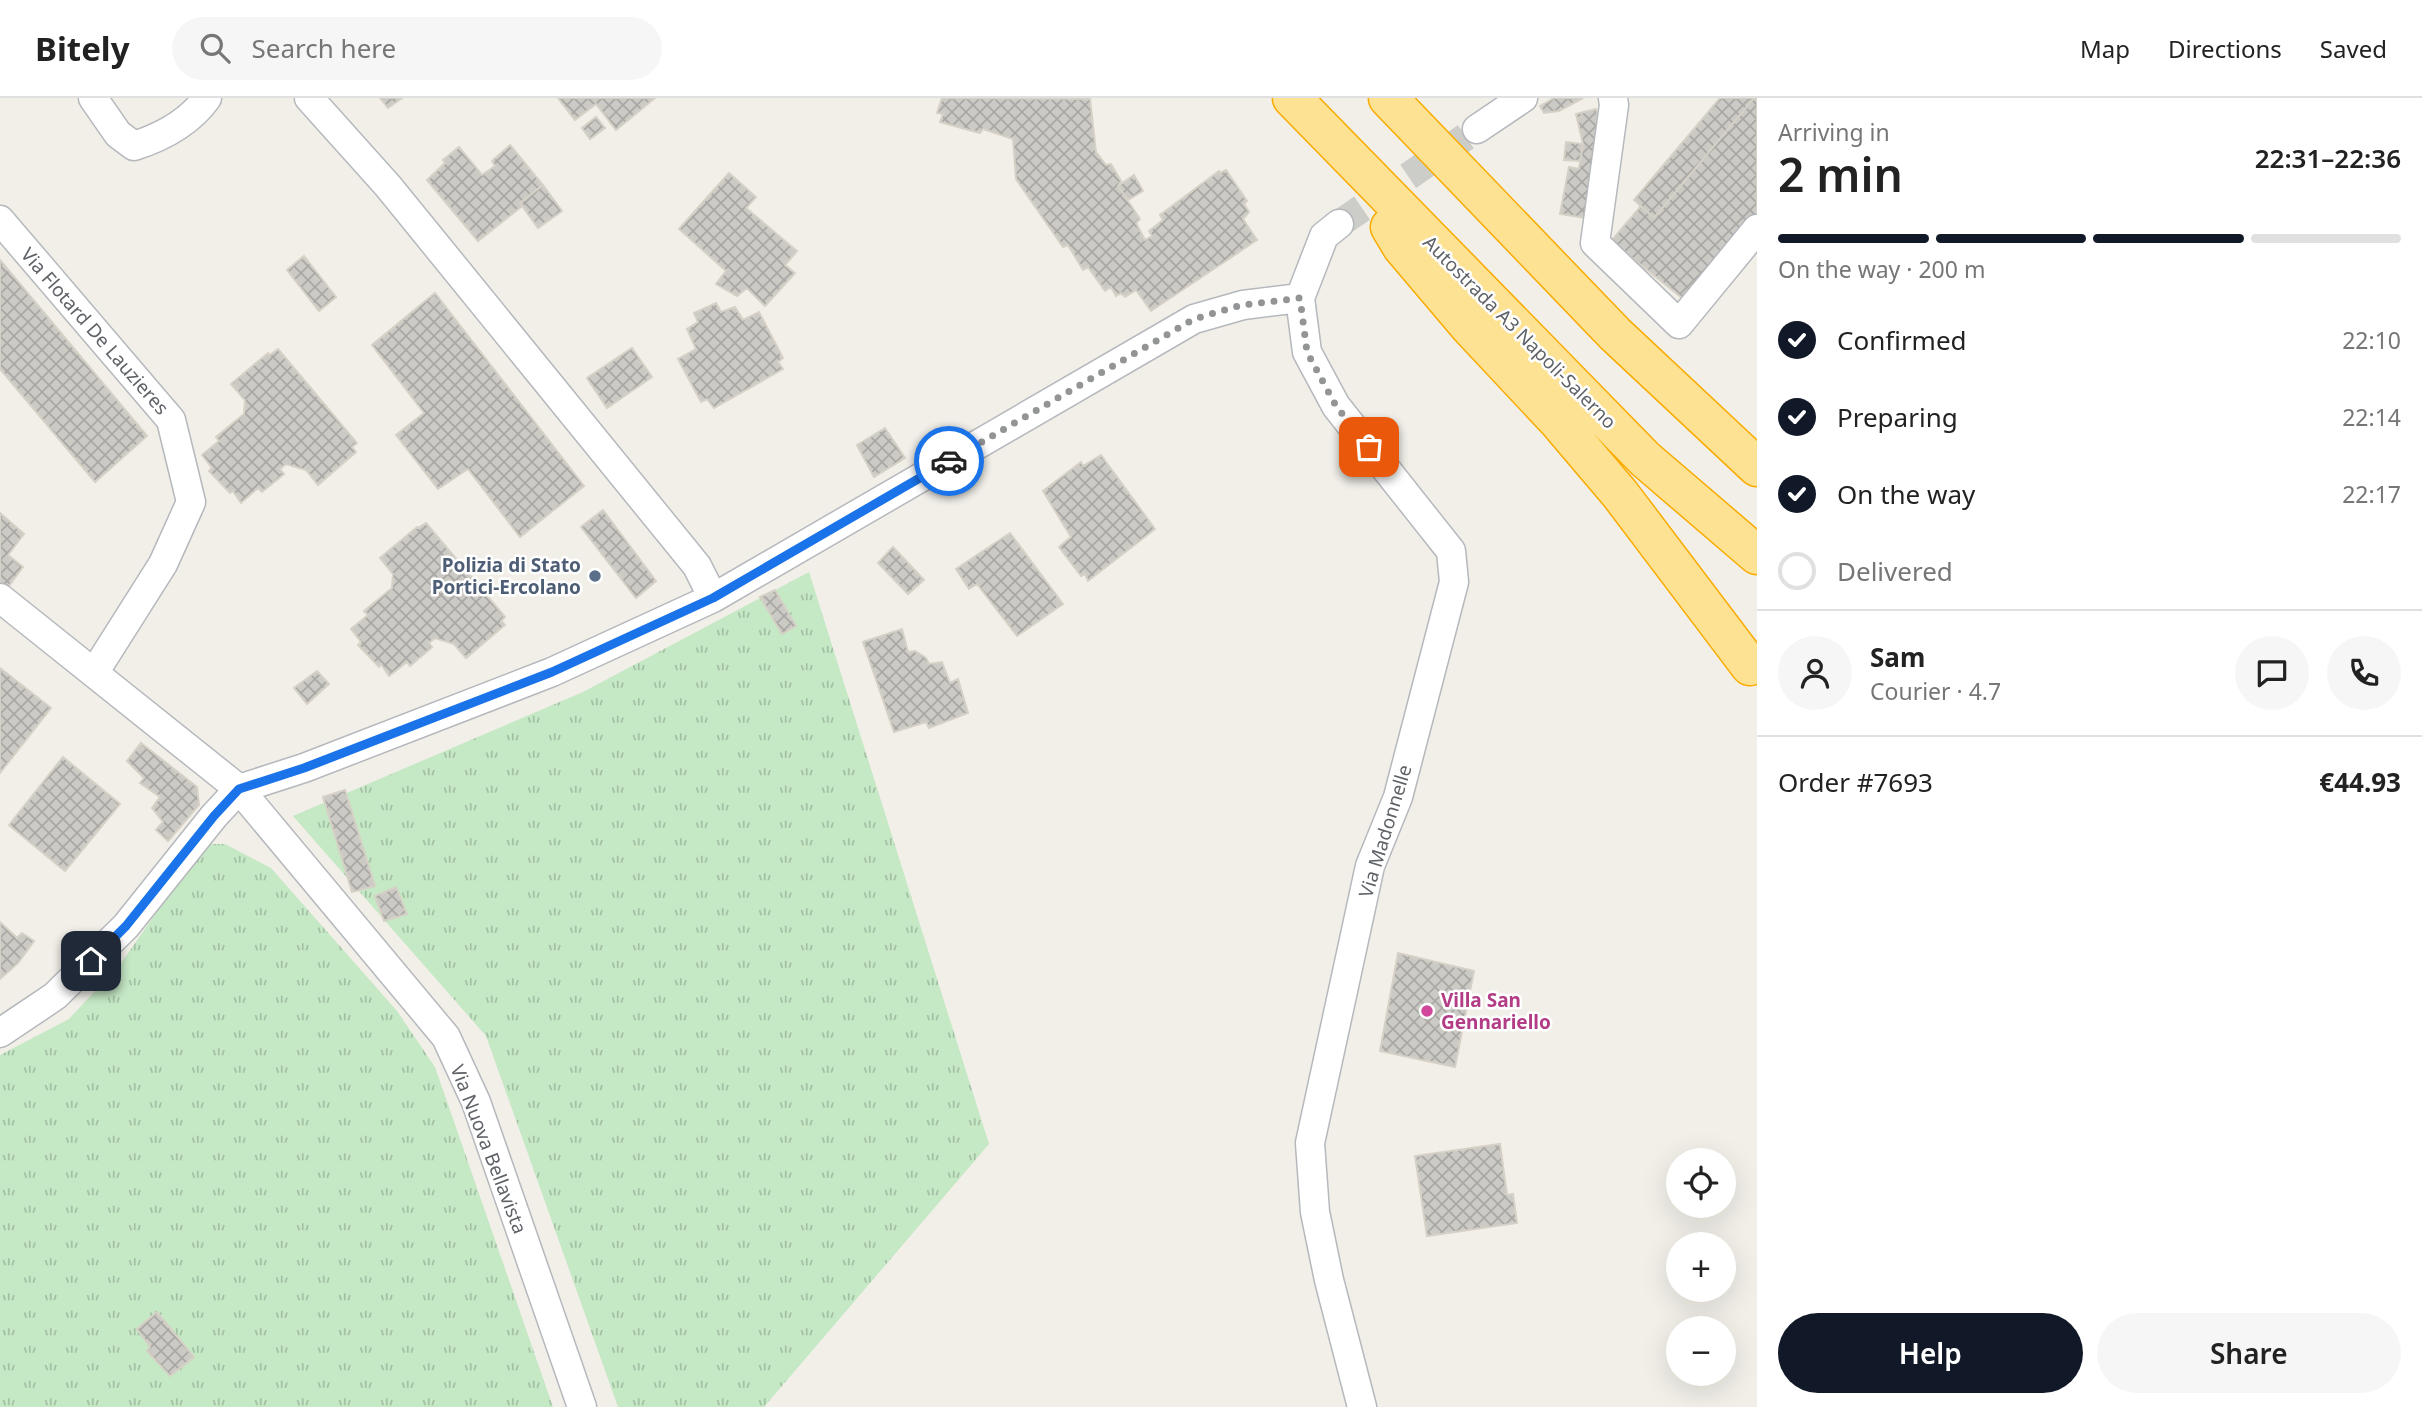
<!DOCTYPE html>
<meta charset="utf-8">
<style>
:root{--surface:#fff;--page:#f6f6f6;--text:#222;--muted:#767676;--line:#e0e0e0;--accent:#111827}
body{margin:0;font-family:"Noto Sans",sans-serif;background:var(--page);color:var(--text);height:100vh;display:flex;flex-direction:column;font-size:26px;white-space:nowrap}
*{box-sizing:border-box;margin:0}
p{font-size:23px;color:var(--muted)}
.icon{flex:none;width:38px;height:38px;fill:none;stroke:currentColor;stroke-width:2;stroke-linecap:round;stroke-linejoin:round}
.map{position:relative;flex:1;overflow:hidden}
.drawer{display:flex;flex-direction:column;background:var(--surface);width:665px}
.drawer>*{flex:none}
.buttons{position:absolute;left:1666px;top:1050px;display:grid;gap:14px}
.buttons a{display:grid;place-items:center;width:70px;height:70px;border-radius:50%;background:var(--surface);box-shadow:0 7px 28px #0002;font-size:35px}
.pin{position:absolute;display:grid;place-items:center;width:60px;height:60px;color:#fff;margin:-30px;border-radius:14px;box-shadow:0 4px 10px #0006}
.courier{position:absolute;display:grid;place-items:center;width:70px;height:70px;margin:-35px;border:5px solid #1a73e8;border-radius:50%;background:#fff;color:#222;box-shadow:0 2px 9px #0007}
.overview em{font-style:normal;font-weight:600}
.overview div{display:flex;flex-direction:column-reverse}
.overview{display:flex;align-items:center;justify-content:space-between;height:119px;padding:0 21px}
h1{font-size:46px;font-weight:600;line-height:52px}
.bar{display:grid;grid-template-columns:repeat(4,1fr);gap:10px 7px;align-content:center;height:84px;padding:0 21px}
.bar i{height:9px;border-radius:5px;background:var(--line)}
.bar .current{background:var(--accent)}
.bar p{grid-column:span 4}
.line{display:flex;align-items:center;gap:18px;padding:0 21px;border-top:2px solid var(--line)}
.line div{flex:1}
.round{display:grid;place-items:center;flex:none;width:74px;height:74px;border-radius:37px;background:var(--page)}
ol{padding:0 21px;list-style:none}
li{display:flex;align-items:center;gap:21px;height:77px}
li p{margin-inline-start:auto}
li .icon{padding:7px;border-radius:50%;background:var(--accent);color:#fff;stroke-width:4}
li:last-child{color:var(--muted)}
li i{width:38px;height:38px;border:4px solid var(--line);border-radius:50%}
.cta{display:flex;gap:14px;margin-top:auto;padding:14px 21px}
.cta a{flex:1;height:80px;border-radius:42px;background:var(--accent);color:#fff;font-size:28px;font-weight:600;line-height:80px;text-align:center}
.cta a+a{background:var(--page);color:var(--text)}
header{display:flex;align-items:center;gap:42px;box-sizing:border-box;height:98px;padding:0 35px;background:var(--surface);border-bottom:2px solid var(--line)}
header strong{font-size:33px}
nav{display:flex;gap:38px;margin-inline-start:auto;font-size:24px}
.search{width:490px;height:63px;background:var(--page);display:flex;align-items:center;gap:18px;box-sizing:border-box;padding:0 24px;border-radius:38px;color:var(--muted);font-size:26px}
main{display:flex;flex:1;min-height:0}
.map>svg:first-child{display:block}
</style>
<header>
<strong>Bitely</strong>
<div class="search"><svg class="icon" aria-label="search" viewBox="0 0 24 24"><circle cx="10" cy="10" r="6"/><path d="M15 15l6 6"/></svg>Search here</div>
<nav><a>Map</a><a>Directions</a><a>Saved</a></nav>
</header>
<main>
<div class="map">
<svg width="1757" height="1309" viewBox="0 0 1757 1309">
<defs>
<pattern id="grass-tufts" width="24" height="20" patternUnits="userSpaceOnUse" patternTransform="scale(1.75)"><rect width="24" height="20" fill="#c5e8c5"/><path d="M3 7l-1-3M5 7V3M7 7l1-3M15 17l-1-3M17 17v-4M19 17l1-3" fill="none" stroke="#a3c0a4"/></pattern>
<pattern id="building-cross-hatch" width="8" height="8" patternUnits="userSpaceOnUse" patternTransform="scale(1.75)"><rect width="8" height="8" fill="#cccac5"/><path d="M0 0l8 8M0 8l8-8" fill="none" stroke="#a9a8a4"/></pattern>
</defs>
<rect width="100%" height="100%" fill="#f1efe8"/>
<!-- grass -->
<path fill="url(#grass-tufts)" d="M 809,474 L 989,1046 L 764,1309 L 618,1309 L 486,938 L 293,718 L 583,594 Z
M 205,746 L 225,746 L 271,770 L 397,913 L 435,969 L 553,1309 L 0,1309 L 0,957 L 69,921 L 121,865 Z"/>
<!-- building -->
<path fill="url(#building-cross-hatch)" stroke="#d6d1c6" stroke-width="2" d="M 380,0 L 402,0 L 388,10 Z
M 558,0 L 655,0 L 616,32 L 596,6 L 575,22 Z
M 942,0 L 1090,1 L 1096,54 L 1106,67 L 1111,66 L 1121,83 L 1118,88 L 1140,121 L 1136,125 L 1145,142 L 1152,138 L 1149,133 L 1163,122 L 1160,117 L 1219,73 L 1220,75 L 1226,72 L 1247,103 L 1244,106 L 1249,114 L 1243,121 L 1257,142 L 1151,213 L 1136,192 L 1125,199 L 1121,195 L 1116,198 L 1111,189 L 1105,193 L 1088,169 L 1083,172 L 1068,147 L 1063,149 L 1016,81 L 1013,41 L 983,31 L 980,35 L 940,24 L 943,16 L 937,15 Z
M 1554,0 L 1583,0 L 1559,13 L 1544,15 L 1540,8 Z
M 1720,0 L 1754,0 L 1654,120 L 1634,102 Z
M 1754,0 L 1757,0 L 1757,116 L 1686,203 L 1611,143 L 1641,108 L 1654,120 Z
M 1596,11 L 1604,38 L 1593,121 L 1560,116 L 1569,69 L 1579,71 L 1583,46 L 1576,16 Z
M 596,19 L 605,30 L 590,41 L 582,30 Z
M 1566,44 L 1583,46 L 1580,63 L 1564,62 Z
M 510,47 L 543,87 L 520,105 L 523,108 L 521,109 L 478,143 L 427,82 L 445,65 L 443,62 L 459,49 L 482,77 L 495,68 L 492,63 Z
M 729,75 L 756,99 L 746,110 L 797,153 L 785,167 L 795,175 L 765,208 L 747,190 L 737,198 L 716,186 L 726,173 L 679,131 Z
M 1134,77 L 1143,93 L 1128,102 L 1118,88 Z
M 543,87 L 562,113 L 538,130 L 520,105 Z
M 304,158 L 336,199 L 319,213 L 287,172 Z
M 0,162 L 147,338 L 95,384 L 0,271 Z
M 435,195 L 584,388 L 520,439 L 468,371 L 438,391 L 396,337 L 424,315 L 372,247 Z
M 716,205 L 721,214 L 735,209 L 743,222 L 759,214 L 783,260 L 778,264 L 783,271 L 714,310 L 707,301 L 701,304 L 678,261 L 696,251 L 687,231 L 698,224 L 694,215 Z
M 632,250 L 652,279 L 607,310 L 587,280 Z
M 278,251 L 357,345 L 352,349 L 356,354 L 318,387 L 306,372 L 286,366 L 280,371 L 284,376 L 262,394 L 258,390 L 241,405 L 233,393 L 230,395 L 209,373 L 212,370 L 202,357 L 219,343 L 216,339 L 244,316 L 245,302 L 231,286 L 268,255 L 270,257 Z
M 885,330 L 905,360 L 874,379 L 857,347 Z
M 1101,357 L 1155,431 L 1088,483 L 1085,476 L 1081,478 L 1059,449 L 1071,439 L 1043,393 L 1081,364 L 1083,368 Z
M 603,412 L 656,483 L 636,500 L 581,429 Z
M 0,415 L 24,436 L 8,457 L 23,469 L 5,493 L 0,489 Z
M 426,425 L 505,519 L 501,523 L 505,527 L 466,560 L 454,546 L 435,540 L 429,545 L 432,549 L 410,568 L 407,564 L 389,578 L 381,566 L 379,569 L 358,547 L 361,544 L 351,531 L 368,517 L 364,513 L 392,490 L 393,476 L 380,460 L 417,429 L 418,430 Z
M 1010,435 L 1063,506 L 1017,538 L 977,486 L 969,491 L 956,471 Z
M 893,449 L 924,482 L 908,496 L 878,465 Z
M 775,492 L 796,528 L 782,536 L 760,499 Z
M 902,531 L 908,554 L 915,553 L 926,560 L 929,566 L 942,564 L 950,585 L 958,581 L 968,615 L 929,630 L 926,624 L 894,634 L 863,544 Z
M 0,570 L 51,610 L 0,675 Z
M 317,573 L 329,586 L 307,606 L 294,590 Z
M 141,645 L 197,689 L 199,707 L 168,743 L 156,732 L 163,724 L 152,710 L 160,699 L 140,685 L 144,680 L 127,663 Z
M 63,659 L 120,706 L 65,773 L 9,727 Z
M 345,692 L 375,788 L 352,794 L 323,699 Z
M 396,789 L 407,816 L 384,823 L 375,798 Z
M 0,824 L 17,840 L 22,835 L 34,843 L 18,865 L 0,881 Z
M 1398,855 L 1474,873 L 1455,969 L 1380,953 Z
M 1500,1046 L 1507,1097 L 1513,1096 L 1517,1125 L 1427,1138 L 1415,1058 Z
M 157,1214 L 194,1259 L 170,1278 L 147,1253 L 150,1249 L 137,1231 Z"/>
<g fill="none" stroke-linecap="round" stroke-linejoin="round">
<!-- minor-tunnel -->
<path stroke="#ccccc8" stroke-width="28" stroke-dasharray="28 14" stroke-linecap="butt" d="M 1339,126 L 1477,31"/>
<!-- minor casing -->
<g stroke="#b5b8bc" stroke-width="31">
<path id="minor" d="M 93,0 L 118,36 L 134,48 C 162,39 189,25 207,0
M 309,0 L 388,88 L 697,468 L 713,500
M 1613,0 L 1614,7 L 1595,145 L 1679,226 L 1757,131
M 1477,31 L 1523,0
M 0,122 L 171,322 L 191,404 L 163,466 L 94,575
M 1339,126 L 1324,138 L 1300,200 L 1307,254 L 1336,308 L 1451,453 L 1454,484 L 1398,699 L 1370,768 L 1310,1045 L 1315,1114 L 1329,1182 L 1362,1309
M 0,500 L 239,691 L 446,939 L 476,1004 L 582,1309
M 0,935 L 55,898 L 126,828 L 214,718 L 239,691 L 304,670 L 552,574 L 713,500 L 1194,221 L 1243,207 L 1300,200"/>
</g>
<!-- motorway casing -->
<g stroke="#f9ab00" stroke-width="41">
<path id="motorway" d="M 1292,0 L 1645,361 L 1757,457
M 1388,0 L 1615,236 L 1757,369
M 1390,129 L 1402,149 L 1469,228 L 1558,323 L 1620,396 L 1750,568"/>
</g>
<!-- minor -->
<use href="#minor" stroke="#fff" stroke-width="28"/>
<!-- motorway -->
<use href="#motorway" stroke="#fde293" stroke-width="38"/>
</g>
<g fill="none" stroke-linecap="round" stroke-linejoin="round">
<!-- done -->
<path stroke="#929495" stroke-width="7" stroke-dasharray="0 12.6" d="M 949,363 L 1194,221 L 1242,207 L 1300,200 L 1307,254 L 1336,308 L 1369,349"/>
<!-- route -->
<path stroke="#1a73e8" stroke-width="9" d="M 91,863 L 126,828 L 214,718 L 239,691 L 304,670 L 552,574 L 713,500 L 949,363"/>
</g>
<!-- markers -->
<circle fill="#5c6f8a" stroke="#fff" stroke-width="2.5" cx="595" cy="478" r="7"/>
<circle fill="#d1479c" stroke="#fff" stroke-width="2.5" cx="1427" cy="913" r="7"/>
<g text-anchor="middle" stroke-width="5" stroke-linejoin="round" paint-order="stroke">
<!-- street labels -->
<g font-size="19" fill="#5f6368" stroke="#fff">
<text transform="translate(95 233) rotate(49)" y="7">Via Flotard De Lauzieres</text>
<text transform="translate(1520 234) rotate(45)" y="7">Autostrada A3 Napoli-Salerno</text>
<text transform="translate(1385 733) rotate(-73)" y="7">Via Madonnelle</text>
<text transform="translate(489 1051) rotate(69)" y="7">Via Nuova Bellavista</text>
</g>
<!-- service labels -->
<g font-size="19" font-weight="bold" fill="#4e5e75" stroke="#fff" text-anchor="end">
<text x="581" y="474">Polizia di Stato<tspan x="581" dy="22">Portici-Ercolano</tspan></text>
</g>
<!-- hotel labels -->
<g font-size="19" font-weight="bold" fill="#b23c85" stroke="#fff" text-anchor="start">
<text x="1441" y="909">Villa San<tspan x="1441" dy="22">Gennariello</tspan></text>
</g>
</g>
</svg>
<div class="buttons">
<a><svg class="icon" aria-label="locate" viewBox="0 0 24 24"><circle cx="12" cy="12" r="6"/><path d="M12 2v4M12 18v4M2 12h4M18 12h4"/></svg></a>
<a>+</a>
<a>−</a>
</div>
<div class="pin" style="left:1369px;top:349px;background:#ea580c"><svg class="icon" aria-label="bag" viewBox="0 0 24 24"><path d="M5 8h14l-1 12H6zM9 8a3 3 0 0 1 6 0"/></svg></div>
<div class="pin" style="left:91px;top:863px;background:#1f2937"><svg class="icon" aria-label="home" viewBox="0 0 24 24"><path d="M3 11l9-7 9 7M6 9v11h12V9"/></svg></div>
<div class="courier" style="left:949px;top:363px"><svg class="icon" aria-label="car" viewBox="0 0 24 24"><path d="M5 17H2v-5l4-1 3-4h7l3 4 3 1v5h-3M9 17h6M6 11h13"/><circle cx="7" cy="17" r="2"/><circle cx="17" cy="17" r="2"/></svg></div>
</div>
<section class="drawer">
<div class="overview"><div><h1>2 min</h1><p>Arriving in</p></div><em>22:31–22:36</em></div>
<div class="bar"><i class="current"></i><i class="current"></i><i class="current"></i><i></i><p>On the way · 200 m</p></div>
<ol>
<li><svg class="icon" aria-label="check" viewBox="0 0 24 24"><path d="M5 12l5 5 9-10"/></svg>Confirmed<p>22:10</p></li>
<li><svg class="icon" aria-label="check" viewBox="0 0 24 24"><path d="M5 12l5 5 9-10"/></svg>Preparing<p>22:14</p></li>
<li><svg class="icon" aria-label="check" viewBox="0 0 24 24"><path d="M5 12l5 5 9-10"/></svg>On the way<p>22:17</p></li>
<li><i></i>Delivered</li>
</ol>
<div class="line" style="height:126px"><a class="round"><svg class="icon" aria-label="person" viewBox="0 0 24 24"><circle cx="12" cy="8" r="4"/><path d="M4 21q1-7 8-7t8 7"/></svg></a><div><b>Sam</b><p>Courier · 4.7</p></div><a class="round"><svg class="icon" aria-label="chat" viewBox="0 0 24 24"><path d="M4 5h16v11H9l-5 4z"/></svg></a><a class="round"><svg class="icon" aria-label="phone" viewBox="0 0 24 24"><path d="M5 4h4l2 5-3 2q2 4 5 5l2-3 5 2v4C11 20 4 13 5 4z"/></svg></a></div>
<div class="line" style="height:91px"><div>Order #7693</div><b>€44.93</b></div>
<div class="cta"><a>Help</a><a>Share</a></div>
</section>
</main>
